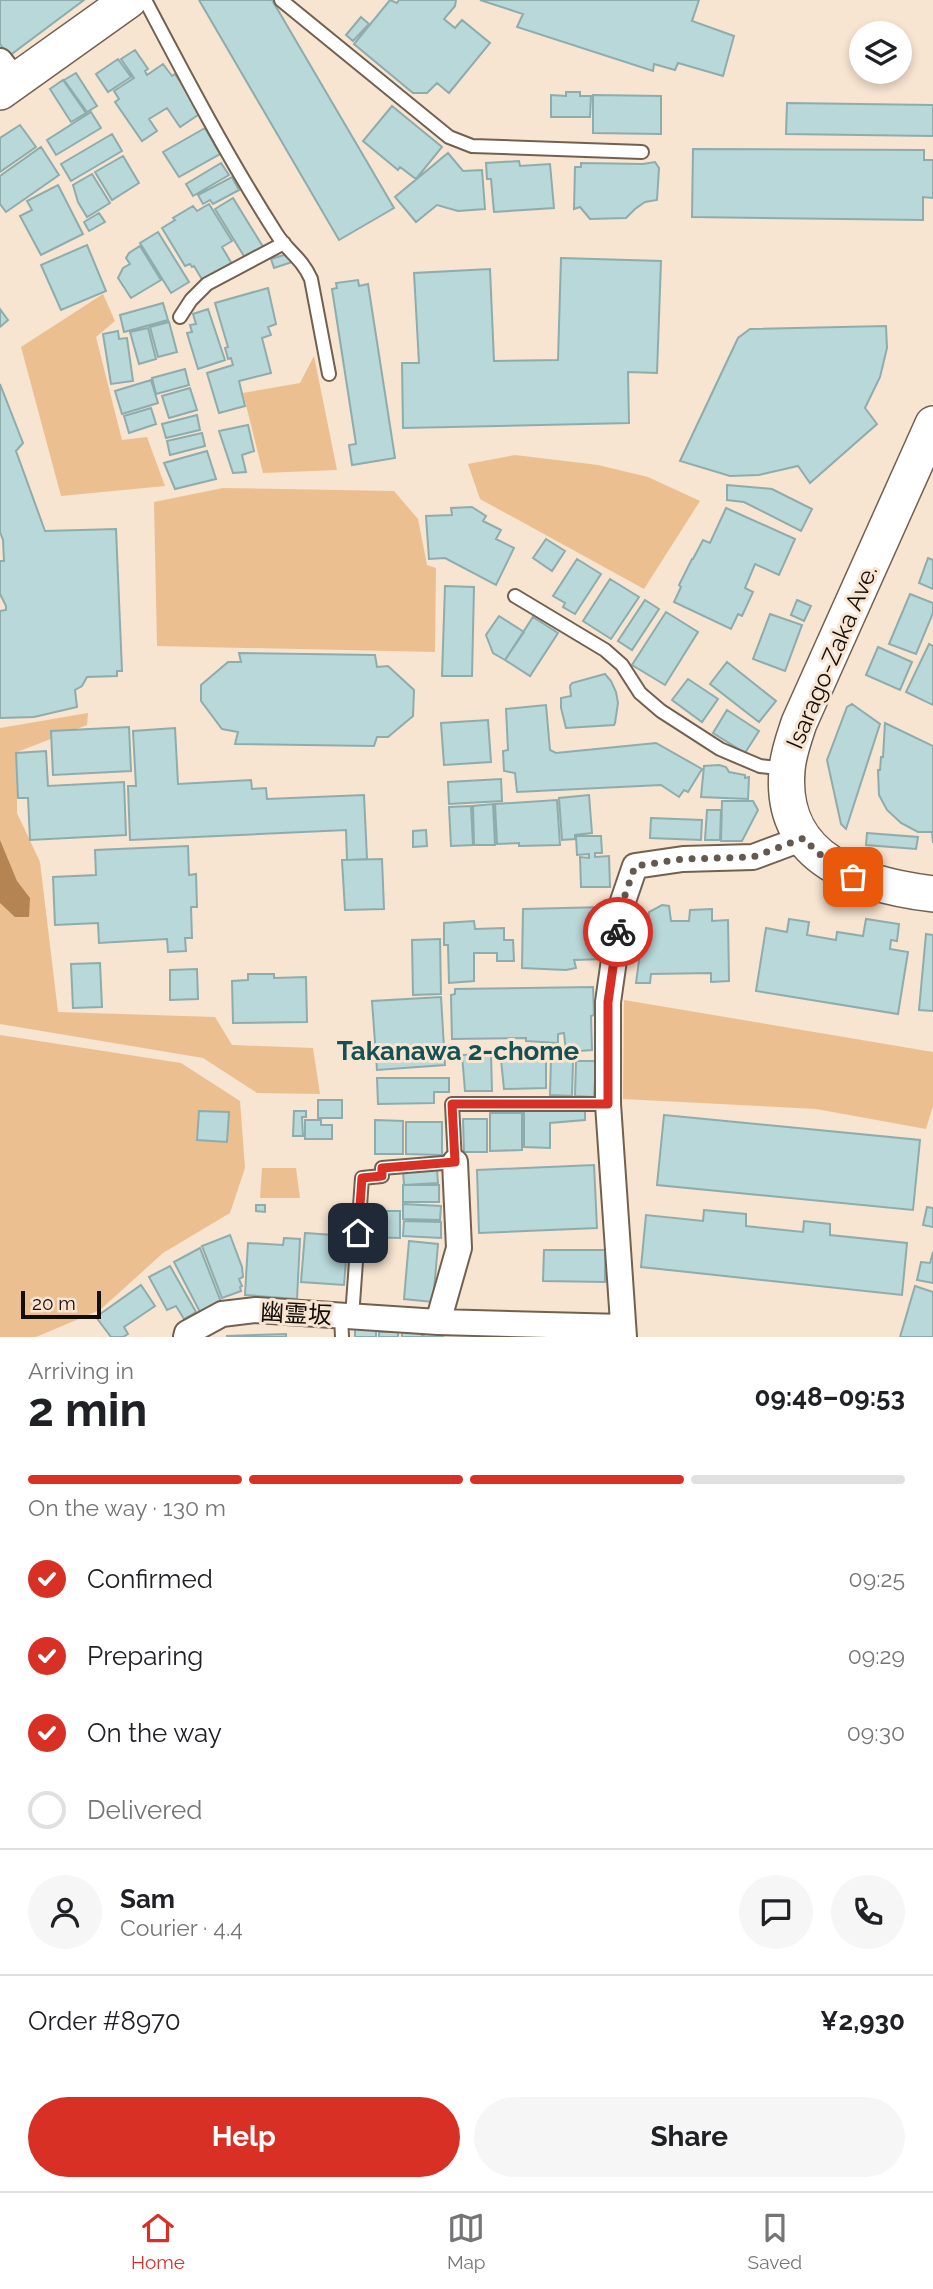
<!DOCTYPE html>
<meta charset="utf-8">
<style>
:root{--surface:#fff;--page:#f6f6f6;--text:#202124;--muted:#757577;--line:#e0e0e0;--accent:#d93025}
body{margin:0;font-family:Raleway,"Noto Sans JP",sans-serif;background:var(--page);color:var(--text);height:100vh;display:flex;flex-direction:column;font-size:26px;white-space:nowrap}
*{box-sizing:border-box;margin:0}
p{font-size:23px;color:var(--muted)}
.icon{flex:none;width:38px;height:38px;fill:none;stroke:currentColor;stroke-width:2;stroke-linecap:round;stroke-linejoin:round}
.map{position:relative;height:1337px;overflow:hidden}
.panel{display:flex;flex-direction:column;background:var(--surface);flex:1}
.panel>*{flex:none}
.controls{position:absolute;left:849px;top:21px;display:grid;gap:14px}
.controls a{display:grid;place-items:center;width:63px;height:63px;border-radius:50%;background:var(--surface);box-shadow:0 4px 10px #0003;font-size:35px}
.scale{position:absolute;left:21px;bottom:18px;width:80px;box-sizing:border-box;padding-left:7px;border:4px solid #140e08;border-top:0;font-size:19px;line-height:24px;white-space:nowrap;color:#140e08;-webkit-text-stroke:5px #f7e4d1;paint-order:stroke}
.pin{position:absolute;display:grid;place-items:center;width:60px;height:60px;color:#fff;margin:-30px;border-radius:14px;box-shadow:0 4px 10px #0006}
.courier{position:absolute;display:grid;place-items:center;width:70px;height:70px;margin:-35px;border:5px solid #d93025;border-radius:50%;background:#fff;color:#222;box-shadow:0 2px 9px #0007}
.overview em{font-style:normal;font-weight:700}
.overview div{display:flex;flex-direction:column-reverse}
.overview{display:flex;align-items:center;justify-content:space-between;height:119px;padding:0 28px}
h1{font-size:46px;font-weight:700;line-height:52px}
.bar{display:grid;grid-template-columns:repeat(4,1fr);gap:10px 7px;align-content:center;height:84px;padding:0 28px}
.bar i{height:9px;border-radius:5px;background:var(--line)}
.bar .selected{background:var(--accent)}
.bar p{grid-column:span 4}
.line{display:flex;align-items:center;gap:18px;padding:0 28px;border-top:2px solid var(--line)}
.line div{flex:1}
.round{display:grid;place-items:center;flex:none;width:74px;height:74px;border-radius:37px;background:var(--page)}
ol{padding:0 28px;list-style:none}
li{display:flex;align-items:center;gap:21px;height:77px}
li p{margin-inline-start:auto}
li .icon{padding:7px;border-radius:50%;background:var(--accent);color:#fff;stroke-width:4}
li:last-child{color:var(--muted)}
li i{width:38px;height:38px;border:4px solid var(--line);border-radius:50%}
.cta{display:flex;gap:14px;margin-top:auto;padding:14px 28px}
.cta a{flex:1;height:80px;border-radius:42px;background:var(--accent);color:#fff;font-size:28px;font-weight:700;line-height:80px;text-align:center}
.cta a+a{background:var(--page);color:var(--text)}
.menu{display:flex;justify-content:space-around;align-items:center;height:98px;border-top:2px solid var(--line);background:var(--surface);font-size:19px;color:var(--muted)}
.menu a{display:grid;justify-items:center;gap:4px}
.menu .selected{color:var(--accent)}
.map>svg:first-child{display:block}
</style>
<div class="map">
<svg width="933" height="1337" viewBox="0 0 933 1337">
<rect width="100%" height="100%" fill="#f7e4d1"/>
<!-- green -->
<path fill="#ecbf91" d="M 103,294 L 115,321 L 96,337 L 122,440 L 147,437 L 165,486 L 61,496 L 21,347 Z
M 314,356 L 337,470 L 263,473 L 243,393 L 300,383 Z
M 515,455 L 598,465 L 648,477 L 700,501 L 644,589 L 480,499 L 468,464 Z
M 223,488 L 394,491 L 418,519 L 427,565 L 436,568 L 435,652 L 157,646 L 154,502 Z
M 88,713 L 87,725 L 17,752 L 17,813 L 40,862 L 58,1012 L 215,1017 L 232,1045 L 313,1048 L 320,1094 L 257,1093 L 203,1058 L 0,1024 L 0,728 Z
M 624,1000 L 933,1052 L 933,1106 L 926,1129 L 816,1109 L 623,1099 Z
M 0,1035 L 181,1063 L 240,1101 L 245,1168 L 230,1213 L 163,1253 L 100,1310 L 36,1337 L 0,1337 Z
M 262,1168 L 296,1168 L 300,1198 L 260,1198 Z"/>
<!-- water -->
<path fill="#b48553" d="M 0,840 L 17,881 L 30,898 L 29,917 L 15,917 L 0,903 Z"/>
<!-- building -->
<path fill="#b9d8d9" stroke="#8facad" stroke-width="2" d="M 0,0 L 84,0 L 9,56 L 0,44 Z
M 199,0 L 272,0 L 394,208 L 339,240 Z
M 390,0 L 397,3 L 399,0 L 456,0 L 455,6 L 444,19 L 455,28 L 462,20 L 490,43 L 449,93 L 437,83 L 427,93 L 413,93 L 354,44 Z
M 480,0 L 699,0 L 692,21 L 734,36 L 723,76 L 678,63 L 675,70 L 654,64 L 653,71 L 517,27 L 523,14 Z
M 361,17 L 369,24 L 353,41 L 346,35 Z
M 135,50 L 148,69 L 145,71 L 147,75 L 163,64 L 172,76 L 175,74 L 201,113 L 180,127 L 167,108 L 149,119 L 157,131 L 142,141 L 115,102 L 119,99 L 114,91 L 134,78 L 121,59 Z
M 118,59 L 131,77 L 108,92 L 96,74 Z
M 76,73 L 97,106 L 87,112 L 64,80 Z
M 63,80 L 86,113 L 71,122 L 50,89 Z
M 566,92 L 580,92 L 580,96 L 591,96 L 590,117 L 551,117 L 551,95 L 566,96 Z
M 593,95 L 661,96 L 661,134 L 593,133 Z
M 787,103 L 933,105 L 933,136 L 786,134 Z
M 392,106 L 442,147 L 416,179 L 400,167 L 398,170 L 363,141 Z
M 91,112 L 101,128 L 56,155 L 47,140 Z
M 20,125 L 36,147 L 0,172 L 0,138 Z
M 205,128 L 220,154 L 179,177 L 163,152 Z
M 112,134 L 122,151 L 71,181 L 61,164 Z
M 41,147 L 59,175 L 6,212 L 0,204 L 0,176 Z
M 693,149 L 924,150 L 924,160 L 933,160 L 933,198 L 923,197 L 923,220 L 692,217 Z
M 448,153 L 463,171 L 482,170 L 485,209 L 458,211 L 437,205 L 416,222 L 395,197 Z
M 123,156 L 139,183 L 112,200 L 95,172 Z
M 519,161 L 520,166 L 550,164 L 554,208 L 494,212 L 491,179 L 487,179 L 486,163 Z
M 655,162 L 659,168 L 657,200 L 645,202 L 635,209 L 626,218 L 590,219 L 580,207 L 574,209 L 575,167 L 581,167 L 581,163 L 643,164 Z
M 221,163 L 229,175 L 193,196 L 186,184 Z
M 92,174 L 110,203 L 87,217 L 78,202 L 73,185 Z
M 232,177 L 239,190 L 213,204 L 210,200 L 203,204 L 198,195 Z
M 58,185 L 83,234 L 41,255 L 20,216 L 32,210 L 27,201 Z
M 233,198 L 265,250 L 247,261 L 215,209 Z
M 209,204 L 232,241 L 222,247 L 232,264 L 203,281 L 194,266 L 192,267 L 190,264 L 185,266 L 162,228 L 175,220 L 173,218 L 193,206 L 197,211 Z
M 99,213 L 105,222 L 89,231 L 84,222 Z
M 158,232 L 189,282 L 171,293 L 140,243 Z
M 87,245 L 106,291 L 61,310 L 41,265 Z
M 140,246 L 161,280 L 131,298 L 118,278 L 123,268 L 130,264 L 126,258 L 129,253 Z
M 290,253 L 292,262 L 274,268 L 271,259 Z
M 561,258 L 661,261 L 657,373 L 628,372 L 629,423 L 403,428 L 402,363 L 419,363 L 414,273 L 490,269 L 494,361 L 558,360 Z
M 358,280 L 359,286 L 368,284 L 395,458 L 352,465 L 349,445 L 356,444 L 332,289 L 337,288 L 336,283 Z
M 268,288 L 276,324 L 268,327 L 271,335 L 262,338 L 271,373 L 239,381 L 245,406 L 219,413 L 207,373 L 233,365 L 231,358 L 228,359 L 225,348 L 228,347 L 215,303 Z
M 163,303 L 168,320 L 124,332 L 120,315 Z
M 0,309 L 8,320 L 0,327 Z
M 208,309 L 225,360 L 198,369 L 187,333 L 192,332 L 190,325 L 196,324 L 193,314 Z
M 169,322 L 177,352 L 158,357 L 150,327 Z
M 886,326 L 887,348 L 880,377 L 865,408 L 877,424 L 810,483 L 798,466 L 759,475 L 730,476 L 680,461 L 738,338 L 750,329 Z
M 148,328 L 156,359 L 139,364 L 130,332 Z
M 118,331 L 119,339 L 127,338 L 133,381 L 111,384 L 103,334 Z
M 185,369 L 189,385 L 156,394 L 152,378 Z
M 151,380 L 158,403 L 122,414 L 115,391 Z
M 0,384 L 23,443 L 16,451 L 45,531 L 116,529 L 122,671 L 117,671 L 117,676 L 87,677 L 82,686 L 75,690 L 77,707 L 34,717 L 0,718 L 0,611 L 6,610 L 6,606 L 0,594 L 0,561 L 4,561 L 3,540 L 0,532 Z
M 190,388 L 197,410 L 169,418 L 162,396 Z
M 151,408 L 156,424 L 129,433 L 124,416 Z
M 197,415 L 200,430 L 166,438 L 162,424 Z
M 248,425 L 254,451 L 242,455 L 246,472 L 233,473 L 219,431 Z
M 202,433 L 205,446 L 170,455 L 167,441 Z
M 207,451 L 216,479 L 175,489 L 164,463 Z
M 727,485 L 772,489 L 812,509 L 801,531 L 744,502 L 727,500 Z
M 472,507 L 486,516 L 483,521 L 501,530 L 496,539 L 514,548 L 496,585 L 445,558 L 429,559 L 426,516 L 452,515 L 451,508 Z
M 726,508 L 795,539 L 779,575 L 755,564 L 745,588 L 753,592 L 742,616 L 738,614 L 731,629 L 674,602 L 681,587 L 679,585 L 692,559 L 693,559 L 703,540 L 710,543 Z
M 546,539 L 565,551 L 552,571 L 533,558 Z
M 928,558 L 933,560 L 933,589 L 919,583 Z
M 577,559 L 601,574 L 575,614 L 563,607 L 565,603 L 553,596 Z
M 610,579 L 639,597 L 611,639 L 583,621 Z
M 445,586 L 474,587 L 472,676 L 442,676 Z
M 910,594 L 933,603 L 933,613 L 916,654 L 889,644 Z
M 645,600 L 659,609 L 632,650 L 618,641 Z
M 797,600 L 811,606 L 804,621 L 791,615 Z
M 666,612 L 698,632 L 665,685 L 632,665 Z
M 770,614 L 802,625 L 785,671 L 753,659 Z
M 499,616 L 524,632 L 505,660 L 493,653 L 486,635 Z
M 533,617 L 558,633 L 530,676 L 505,660 Z
M 929,644 L 933,646 L 933,705 L 906,692 Z
M 878,647 L 912,662 L 900,690 L 866,675 Z
M 239,653 L 375,655 L 377,667 L 388,666 L 414,690 L 413,716 L 388,737 L 377,737 L 374,746 L 235,744 L 238,732 L 222,729 L 201,701 L 201,685 L 228,662 L 241,662 Z
M 727,662 L 776,701 L 759,722 L 710,684 Z
M 605,674 L 611,681 L 616,692 L 618,703 L 615,723 L 614,725 L 566,728 L 561,708 L 561,698 L 571,696 L 570,686 L 572,683 Z
M 688,679 L 718,699 L 702,722 L 672,700 Z
M 852,704 L 880,724 L 846,829 L 841,824 L 827,760 L 847,707 Z
M 546,705 L 550,750 L 556,753 L 656,743 L 702,769 L 688,792 L 684,790 L 679,797 L 661,785 L 517,792 L 515,773 L 504,771 L 503,751 L 508,750 L 506,709 Z
M 727,710 L 759,731 L 745,753 L 713,733 Z
M 488,720 L 491,762 L 444,765 L 441,723 Z
M 885,723 L 933,746 L 933,843 L 932,832 L 918,832 L 901,823 L 887,810 L 879,795 L 878,770 L 880,770 L 881,757 L 883,757 Z
M 129,727 L 131,771 L 53,775 L 51,731 Z
M 175,728 L 178,784 L 251,780 L 252,789 L 266,788 L 267,799 L 364,795 L 367,859 L 347,860 L 346,830 L 130,840 L 128,786 L 136,786 L 133,731 Z
M 46,751 L 48,786 L 124,782 L 126,835 L 30,840 L 28,798 L 18,798 L 16,753 Z
M 719,765 L 726,767 L 729,772 L 745,775 L 745,778 L 749,777 L 748,799 L 701,797 L 704,766 Z
M 501,779 L 502,801 L 449,804 L 448,782 Z
M 589,795 L 592,833 L 575,835 L 575,839 L 562,840 L 559,798 Z
M 557,800 L 560,845 L 519,846 L 519,843 L 497,844 L 495,804 Z
M 722,801 L 753,801 L 758,810 L 742,841 L 721,841 Z
M 493,804 L 495,845 L 474,845 L 473,806 Z
M 471,806 L 473,845 L 451,846 L 449,807 Z
M 707,810 L 721,810 L 720,840 L 705,840 Z
M 651,818 L 702,820 L 701,840 L 650,838 Z
M 426,830 L 427,846 L 413,847 L 413,831 Z
M 867,833 L 918,837 L 916,849 L 866,845 Z
M 576,836 L 601,836 L 602,853 L 595,853 L 595,857 L 609,856 L 610,887 L 581,887 L 580,857 L 589,858 L 589,854 L 577,855 Z
M 188,846 L 189,875 L 196,874 L 197,907 L 191,907 L 192,938 L 185,938 L 186,951 L 168,952 L 167,939 L 99,943 L 98,923 L 55,925 L 53,877 L 96,875 L 95,850 Z
M 382,859 L 384,909 L 345,910 L 342,860 Z
M 662,905 L 669,906 L 671,921 L 689,921 L 690,910 L 712,909 L 712,921 L 728,920 L 729,981 L 711,982 L 711,973 L 651,974 L 650,983 L 636,983 L 642,938 L 648,934 L 649,912 Z
M 605,907 L 600,933 L 604,959 L 574,960 L 576,968 L 566,970 L 522,968 L 523,909 Z
M 789,919 L 809,922 L 807,935 L 836,940 L 837,932 L 863,936 L 866,919 L 899,924 L 897,941 L 891,940 L 890,949 L 908,952 L 898,1014 L 756,991 L 766,928 L 787,932 Z
M 474,921 L 475,929 L 504,928 L 504,940 L 513,940 L 514,961 L 497,961 L 497,953 L 474,953 L 474,981 L 449,983 L 448,945 L 444,945 L 444,923 Z
M 926,934 L 933,935 L 933,1011 L 919,1010 Z
M 440,939 L 441,994 L 413,995 L 412,940 Z
M 100,963 L 102,1007 L 73,1008 L 71,964 Z
M 197,969 L 198,999 L 170,1000 L 170,970 Z
M 248,974 L 274,974 L 274,978 L 306,977 L 307,1022 L 233,1023 L 232,981 L 248,980 Z
M 593,987 L 594,1015 L 591,1016 L 592,1050 L 566,1052 L 564,1033 L 558,1034 L 558,1043 L 526,1041 L 526,1038 L 452,1039 L 451,995 L 455,994 L 455,989 Z
M 441,997 L 445,1065 L 377,1070 L 372,1001 Z
M 491,1054 L 492,1091 L 465,1091 L 462,1055 Z
M 546,1059 L 546,1088 L 504,1089 L 501,1060 Z
M 551,1059 L 573,1060 L 572,1096 L 550,1095 Z
M 576,1061 L 596,1061 L 594,1097 L 575,1096 Z
M 377,1078 L 449,1078 L 449,1092 L 434,1092 L 434,1103 L 378,1104 Z
M 318,1100 L 342,1100 L 342,1118 L 318,1118 Z
M 585,1109 L 585,1120 L 550,1123 L 550,1148 L 524,1147 L 524,1111 Z
M 199,1111 L 229,1112 L 227,1142 L 197,1140 Z
M 294,1111 L 306,1111 L 306,1117 L 302,1117 L 303,1136 L 293,1136 Z
M 490,1113 L 522,1113 L 522,1150 L 490,1151 Z
M 664,1115 L 920,1140 L 913,1210 L 657,1185 Z
M 463,1119 L 487,1119 L 487,1152 L 464,1152 Z
M 305,1120 L 321,1120 L 321,1125 L 332,1125 L 332,1139 L 305,1139 Z
M 375,1120 L 403,1121 L 403,1154 L 375,1154 Z
M 406,1122 L 442,1122 L 442,1155 L 406,1154 Z
M 594,1165 L 597,1228 L 479,1233 L 477,1170 Z
M 437,1169 L 438,1183 L 404,1185 L 403,1171 Z
M 403,1185 L 439,1185 L 439,1202 L 403,1202 Z
M 403,1204 L 441,1206 L 440,1220 L 403,1219 Z
M 256,1205 L 265,1205 L 265,1212 L 256,1211 Z
M 927,1207 L 933,1208 L 933,1227 L 923,1225 Z
M 704,1210 L 746,1214 L 746,1226 L 803,1232 L 804,1221 L 830,1224 L 830,1235 L 907,1243 L 902,1295 L 641,1267 L 646,1215 L 703,1221 Z
M 369,1211 L 400,1211 L 400,1238 L 368,1237 Z
M 404,1221 L 441,1222 L 441,1238 L 403,1236 Z
M 305,1233 L 348,1236 L 344,1285 L 301,1282 Z
M 230,1235 L 242,1267 L 243,1277 L 239,1279 L 242,1286 L 240,1287 L 241,1291 L 222,1298 L 202,1246 Z
M 284,1238 L 300,1239 L 297,1299 L 245,1295 L 248,1243 L 283,1245 Z
M 409,1241 L 438,1244 L 433,1302 L 404,1299 Z
M 200,1248 L 221,1302 L 200,1312 L 174,1262 Z
M 544,1250 L 605,1250 L 605,1282 L 543,1281 Z
M 933,1252 L 933,1283 L 917,1280 L 921,1262 L 930,1263 Z
M 170,1266 L 196,1312 L 184,1319 L 176,1306 L 167,1310 L 149,1277 Z
M 141,1285 L 155,1306 L 124,1327 L 128,1334 L 123,1337 L 111,1337 L 96,1317 Z
M 915,1286 L 933,1292 L 933,1337 L 900,1337 Z
M 376,1327 L 376,1337 L 355,1337 L 355,1328 Z
M 421,1331 L 422,1337 L 402,1337 L 402,1332 Z
M 443,1331 L 443,1337 L 424,1337 L 423,1332 Z
M 379,1332 L 398,1332 L 398,1337 L 379,1337 Z
M 286,1334 L 286,1337 L 227,1337 L 227,1336 Z"/>
<g fill="none" stroke-linecap="round" stroke-linejoin="round">
<!-- lane casing -->
<g stroke="#726151" stroke-width="16">
<path id="lane" d="M 145,0 C 186,78 228,158 276,233 C 287,251 302,258 311,279 L 329,374
M 281,0 L 449,137 L 472,146 L 642,152
M 180,317 L 191,300 L 207,284 L 284,243
M 515,596 L 605,650 L 622,665 L 640,693 L 661,711 L 720,749 L 760,766 L 787,769
M 341,1316 L 342,1337
M 352,1317 L 362,1178 L 382,1176 L 382,1168 L 455,1162 L 452,1104 L 608,1104"/>
</g>
<!-- street casing -->
<g stroke="#726151" stroke-width="28">
<path id="street" d="M 0,61 L 15,80
M 438,1322 L 459,1248 L 455,1162
M 186,1337 L 187,1333 L 222,1314 L 256,1310 L 438,1322 L 623,1327
M 624,1337 L 608,1104 L 608,1002 L 622,904 L 635,866 L 683,859 L 753,857 L 804,838"/>
</g>
<!-- secondary casing -->
<g stroke="#726151" stroke-width="38">
<path id="secondary" d="M 0,92 L 129,0
M 933,424 L 799,723 C 794,738 788,754 787,770 C 779,861 861,885 933,894"/>
</g>
<!-- lane -->
<use href="#lane" stroke="#fff" stroke-width="12"/>
<!-- street -->
<use href="#street" stroke="#fff" stroke-width="24"/>
<!-- secondary -->
<use href="#secondary" stroke="#fff" stroke-width="35"/>
</g>
<g fill="none" stroke-linecap="round" stroke-linejoin="round">
<!-- done -->
<path stroke="#63594e" stroke-width="7" stroke-dasharray="0 12.6" d="M 618,932 L 622,904 L 635,866 L 683,859 L 753,857 L 804,838 C 818,855 834,866 853,877"/>
<!-- route -->
<path stroke="#d93025" stroke-width="9" d="M 358,1233 L 362,1178 L 382,1176 L 382,1168 L 455,1162 L 452,1104 L 608,1104 L 608,1002 L 618,932"/>
</g>
<g text-anchor="middle" stroke-width="6" stroke-linejoin="round" paint-order="stroke">
<!-- street labels -->
<g font-size="24" fill="#140e08" stroke="#f7e4d1">
<text transform="translate(832 657) rotate(-67)" y="8">Isarago-Zaka Ave.</text>
<text transform="translate(296 1314) rotate(3)" y="8">幽霊坂</text>
</g>
<!-- neighbourhood labels -->
<g font-size="26" font-weight="bold" fill="#145154" stroke="#f7e4d1">
<text x="458" y="1060">Takanawa 2-chome</text>
</g>
</g>
</svg>
<div class="controls">
<a><svg class="icon" aria-label="layers" viewBox="0 0 24 24"><path d="M12 4l9 5-9 5-9-5zM3 14l9 5 9-5"/></svg></a>
</div>
<div class="scale">20 m</div>
<div class="pin" style="left:853px;top:877px;background:#ea580c"><svg class="icon" aria-label="bag" viewBox="0 0 24 24"><path d="M5 8h14l-1 12H6zM9 8a3 3 0 0 1 6 0"/></svg></div>
<div class="pin" style="left:358px;top:1233px;background:#1f2937"><svg class="icon" aria-label="home" viewBox="0 0 24 24"><path d="M3 11l9-7 9 7M6 9v11h12V9"/></svg></div>
<div class="courier" style="left:618px;top:932px"><svg class="icon" aria-label="bike" viewBox="0 0 24 24"><circle cx="6" cy="16" r="4"/><circle cx="18" cy="16" r="4"/><path d="M6 16l4-8h5l3 8M10 8l3 8H6M13 5h3"/></svg></div>
</div>
<section class="panel">
<div class="overview"><div><h1>2 min</h1><p>Arriving in</p></div><em>09:48–09:53</em></div>
<div class="bar"><i class="selected"></i><i class="selected"></i><i class="selected"></i><i></i><p>On the way · 130 m</p></div>
<ol>
<li><svg class="icon" aria-label="check" viewBox="0 0 24 24"><path d="M5 12l5 5 9-10"/></svg>Confirmed<p>09:25</p></li>
<li><svg class="icon" aria-label="check" viewBox="0 0 24 24"><path d="M5 12l5 5 9-10"/></svg>Preparing<p>09:29</p></li>
<li><svg class="icon" aria-label="check" viewBox="0 0 24 24"><path d="M5 12l5 5 9-10"/></svg>On the way<p>09:30</p></li>
<li><i></i>Delivered</li>
</ol>
<div class="line" style="height:126px"><a class="round"><svg class="icon" aria-label="person" viewBox="0 0 24 24"><circle cx="12" cy="8" r="4"/><path d="M4 21q1-7 8-7t8 7"/></svg></a><div><b>Sam</b><p>Courier · 4.4</p></div><a class="round"><svg class="icon" aria-label="chat" viewBox="0 0 24 24"><path d="M4 5h16v11H9l-5 4z"/></svg></a><a class="round"><svg class="icon" aria-label="phone" viewBox="0 0 24 24"><path d="M5 4h4l2 5-3 2q2 4 5 5l2-3 5 2v4C11 20 4 13 5 4z"/></svg></a></div>
<div class="line" style="height:91px"><div>Order #8970</div><b>¥2,930</b></div>
<div class="cta"><a>Help</a><a>Share</a></div>
</section>
<nav class="menu">
<a class="selected"><svg class="icon" aria-label="home" viewBox="0 0 24 24"><path d="M3 11l9-7 9 7M6 9v11h12V9"/></svg>Home</a>
<a><svg class="icon" aria-label="map" viewBox="0 0 24 24"><path d="M3 6l6-2 6 2 6-2v14l-6 2-6-2-6 2zM9 4v14M15 6v14"/></svg>Map</a>
<a><svg class="icon" aria-label="saved" viewBox="0 0 24 24"><path d="M7 4h10v16l-5-4-5 4z"/></svg>Saved</a>
</nav>
